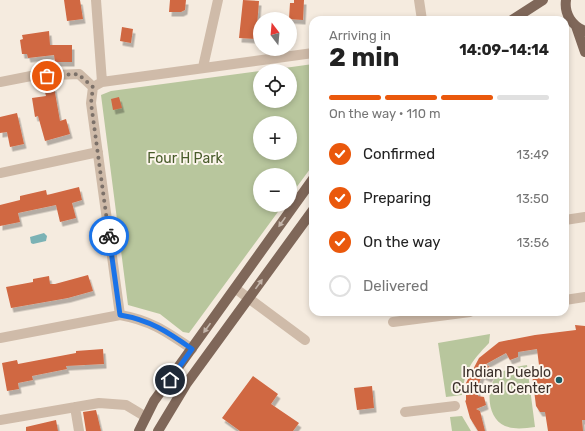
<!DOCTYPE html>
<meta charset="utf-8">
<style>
:root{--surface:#fff;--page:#f6f6f6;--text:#222;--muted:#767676;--line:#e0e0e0;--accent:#ea580c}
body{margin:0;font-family:Rubik,sans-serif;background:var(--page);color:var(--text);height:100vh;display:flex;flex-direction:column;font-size:15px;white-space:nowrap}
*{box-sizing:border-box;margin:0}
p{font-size:13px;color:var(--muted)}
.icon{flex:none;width:22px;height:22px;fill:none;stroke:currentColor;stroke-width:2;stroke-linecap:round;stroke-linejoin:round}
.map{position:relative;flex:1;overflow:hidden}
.side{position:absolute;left:309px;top:16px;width:260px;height:300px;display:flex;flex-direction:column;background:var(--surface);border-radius:12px;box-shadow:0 2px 6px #0003}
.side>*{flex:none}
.needle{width:26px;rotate:344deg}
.buttons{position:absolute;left:253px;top:12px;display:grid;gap:8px}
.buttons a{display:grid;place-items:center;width:44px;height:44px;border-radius:50%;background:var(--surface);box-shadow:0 2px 6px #0003;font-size:20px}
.pin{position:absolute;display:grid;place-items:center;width:34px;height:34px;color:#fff;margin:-17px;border:2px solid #fff;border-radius:50%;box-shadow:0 1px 4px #0007}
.courier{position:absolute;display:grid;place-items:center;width:40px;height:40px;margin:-20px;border:3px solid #1a73e8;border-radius:50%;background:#fff;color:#222;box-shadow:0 1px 5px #0007}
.summary em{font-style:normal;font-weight:700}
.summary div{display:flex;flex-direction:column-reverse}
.summary{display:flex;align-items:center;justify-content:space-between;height:68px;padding:0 20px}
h1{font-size:26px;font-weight:700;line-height:30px}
.bar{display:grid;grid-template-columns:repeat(4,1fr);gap:6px 4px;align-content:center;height:48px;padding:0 20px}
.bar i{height:5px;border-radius:3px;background:var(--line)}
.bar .active{background:var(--accent)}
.bar p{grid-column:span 4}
ol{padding:0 20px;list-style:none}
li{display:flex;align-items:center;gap:12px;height:44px}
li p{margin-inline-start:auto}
li .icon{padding:4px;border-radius:50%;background:var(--accent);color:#fff;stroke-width:4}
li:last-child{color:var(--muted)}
li i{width:22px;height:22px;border:2px solid var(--line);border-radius:50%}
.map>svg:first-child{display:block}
</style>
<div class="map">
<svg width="585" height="431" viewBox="0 0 585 431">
<defs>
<filter id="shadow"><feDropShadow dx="2.5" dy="4.5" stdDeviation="0" flood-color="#0004"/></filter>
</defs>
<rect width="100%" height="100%" fill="#f5ebdf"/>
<!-- green -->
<path fill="#b8c69d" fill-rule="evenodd" d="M 313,64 L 313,165 L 290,196 L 290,175 L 260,175 L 260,205 L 283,205 L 189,333 L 183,332 L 160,314 L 128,305 L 101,95 L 111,91 L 260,71 L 260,101 L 290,101 L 290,71 L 263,71 ZM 260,123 L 290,123 L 290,153 L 260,153 Z
M 490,334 L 489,343 C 471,362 465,369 462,395 L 446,397 L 438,343 Z
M 527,365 L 535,427 C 525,428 516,430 505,426 C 488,419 485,390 496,377 C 503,368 516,367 527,365 Z
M 462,416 L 471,431 L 452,431 L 450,417 Z"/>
<!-- water -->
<path fill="#7bb2b5" d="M 44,233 L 47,236 L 46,241 L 33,244 L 31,243 L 30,237 Z"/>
<!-- building -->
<path fill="#d06742" filter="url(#shadow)" d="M 64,0 L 80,0 L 83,19 L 67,21 Z
M 170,0 L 186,0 L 185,10 L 181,12 L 169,12 Z
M 243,0 L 259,1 L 256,39 L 239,38 Z
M 294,0 L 304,0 L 303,20 L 289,19 L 290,3 L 294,3 Z
M 122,27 L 133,29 L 131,43 L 120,41 Z
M 49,31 L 50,45 L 72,45 L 72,62 L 55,62 L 54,55 L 28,58 L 27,54 L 22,54 L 20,40 L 23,39 L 22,35 Z
M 54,87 L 60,121 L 66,119 L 70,134 L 45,141 L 38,116 L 35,117 L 32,98 L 46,96 L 44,88 Z
M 119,97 L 122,108 L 113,110 L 111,99 Z
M 17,113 L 24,144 L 10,147 L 7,132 L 0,133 L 0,117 Z
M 79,187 L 82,200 L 72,203 L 76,218 L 60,222 L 56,205 L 18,213 L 20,222 L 0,226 L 0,205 L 20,200 L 20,196 L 46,190 L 47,195 Z
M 88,275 L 93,291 L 68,298 L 11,308 L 6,287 L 33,282 L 33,279 L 49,276 L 50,284 L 55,284 Z
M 575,325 L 585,326 L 585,420 L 582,420 L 583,431 L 548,431 L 545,412 L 540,412 L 536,406 L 532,374 L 540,373 L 537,349 L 518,352 L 518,357 L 510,360 L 506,353 L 486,364 L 494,371 L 489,378 L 482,375 L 478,386 L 478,396 L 484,397 L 486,405 L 476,409 L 480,411 L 485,431 L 478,431 L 470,418 L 465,400 L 466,401 L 466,383 L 479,358 L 499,342 L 535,335 L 576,330 Z
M 103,349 L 104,364 L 66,366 L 67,369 L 32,376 L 33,380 L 18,383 L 19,389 L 7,391 L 2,363 L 17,360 L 18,364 L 76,353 L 76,351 Z
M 253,376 L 278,394 L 271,404 L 299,423 L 293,431 L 240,431 L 222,418 Z
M 372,386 L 374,408 L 357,410 L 354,388 Z
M 96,410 L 101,431 L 86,431 L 83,412 Z
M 56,420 L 58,431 L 26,431 L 26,427 Z"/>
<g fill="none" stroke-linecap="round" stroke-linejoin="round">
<!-- minor -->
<path stroke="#cfbba9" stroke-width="10" d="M 96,0 L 102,82
M 419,0 L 422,20
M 203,67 L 218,0
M 0,82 L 31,76 L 79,74 L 93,87
M 93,87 L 91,103 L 120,315
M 93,87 L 102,82 L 313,53
M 0,173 L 98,152
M 565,220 L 585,217
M 236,289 L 305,340
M 565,300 L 585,297
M 393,322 L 470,312
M 0,338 L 120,315 C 150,320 167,332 192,349
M 75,407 L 79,431
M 405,412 L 455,406
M 0,420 L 99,403 L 126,405 L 146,417"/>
<!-- major -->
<path stroke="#7f6759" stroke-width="10" d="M 566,0 C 564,14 572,26 585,31
M 512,20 L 543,0
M 576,26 L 585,52
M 139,431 L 154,401 L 313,179
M 158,431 L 187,383 L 313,210"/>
</g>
<!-- one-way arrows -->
<defs><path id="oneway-solid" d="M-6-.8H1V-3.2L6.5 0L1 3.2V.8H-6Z"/></defs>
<g fill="#c4b5aa">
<use href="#oneway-solid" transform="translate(282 222) rotate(125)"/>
<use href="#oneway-solid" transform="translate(259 284) rotate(-54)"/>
<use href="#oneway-solid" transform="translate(207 328) rotate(126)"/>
</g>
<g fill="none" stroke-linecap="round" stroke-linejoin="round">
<!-- done -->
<path stroke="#7c7169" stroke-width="4" stroke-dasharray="0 7.2" d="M 47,76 L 78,74 L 93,87 L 91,103 L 109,236"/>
<!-- route -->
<path stroke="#1a73e8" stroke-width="5" d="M 109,236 L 120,315 C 150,320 168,332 192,349 L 170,380"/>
</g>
<!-- markers -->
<circle fill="#1b5b61" stroke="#fcf5ec" stroke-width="1.5" cx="559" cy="380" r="4"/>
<g text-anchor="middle" stroke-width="4" stroke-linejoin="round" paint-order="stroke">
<!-- park labels -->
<g font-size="14" fill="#495c2b" stroke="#fcf5ec">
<text x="185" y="163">Four H Park</text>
</g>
<!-- poi labels -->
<g font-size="14" fill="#3b302a" stroke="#fcf5ec" text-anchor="end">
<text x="551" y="377">Indian Pueblo<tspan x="551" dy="16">Cultural Center</tspan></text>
</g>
</g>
</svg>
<div class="buttons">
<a><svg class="needle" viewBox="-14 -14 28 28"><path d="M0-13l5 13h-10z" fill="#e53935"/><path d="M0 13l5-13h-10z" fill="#767676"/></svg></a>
<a><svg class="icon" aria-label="locate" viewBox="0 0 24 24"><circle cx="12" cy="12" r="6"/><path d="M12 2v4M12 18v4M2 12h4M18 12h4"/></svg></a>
<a>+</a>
<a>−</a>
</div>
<div class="pin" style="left:47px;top:76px;background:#ea580c"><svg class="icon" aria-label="bag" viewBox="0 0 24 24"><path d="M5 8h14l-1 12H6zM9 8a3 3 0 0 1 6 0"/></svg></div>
<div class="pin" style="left:170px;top:380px;background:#1f2937"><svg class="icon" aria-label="home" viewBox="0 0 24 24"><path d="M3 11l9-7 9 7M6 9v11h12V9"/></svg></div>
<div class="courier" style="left:109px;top:236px"><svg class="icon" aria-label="bike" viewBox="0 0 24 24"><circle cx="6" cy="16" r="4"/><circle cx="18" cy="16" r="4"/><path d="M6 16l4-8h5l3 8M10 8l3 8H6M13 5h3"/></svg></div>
<section class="side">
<div class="summary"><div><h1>2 min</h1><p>Arriving in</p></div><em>14:09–14:14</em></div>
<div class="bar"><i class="active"></i><i class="active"></i><i class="active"></i><i></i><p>On the way · 110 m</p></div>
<ol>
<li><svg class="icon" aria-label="check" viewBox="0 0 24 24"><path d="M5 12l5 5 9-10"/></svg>Confirmed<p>13:49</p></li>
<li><svg class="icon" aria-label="check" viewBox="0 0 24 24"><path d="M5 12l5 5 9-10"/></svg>Preparing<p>13:50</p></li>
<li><svg class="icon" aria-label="check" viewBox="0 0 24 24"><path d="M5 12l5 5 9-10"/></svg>On the way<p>13:56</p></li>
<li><i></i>Delivered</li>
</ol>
</section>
</div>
